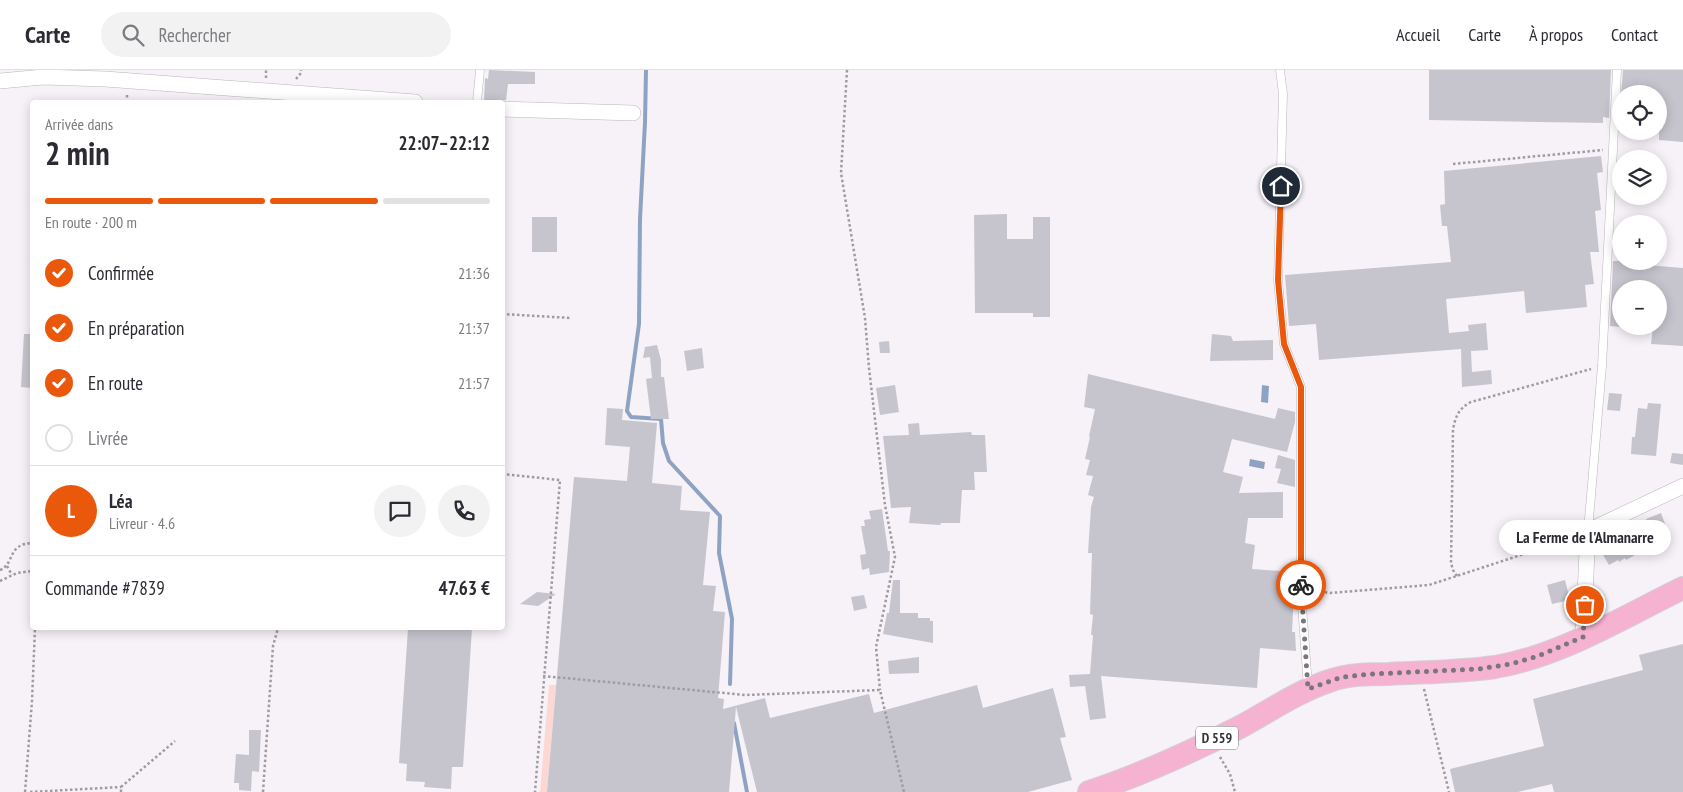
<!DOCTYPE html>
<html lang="fr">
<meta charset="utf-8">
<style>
:root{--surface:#fff;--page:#f2f2f3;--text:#2b2b33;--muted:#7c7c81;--line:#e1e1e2;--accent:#ea580c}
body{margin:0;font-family:"PT Sans Narrow",sans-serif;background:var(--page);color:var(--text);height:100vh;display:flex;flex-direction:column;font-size:19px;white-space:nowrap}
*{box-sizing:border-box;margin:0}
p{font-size:16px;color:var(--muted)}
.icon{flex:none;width:28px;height:28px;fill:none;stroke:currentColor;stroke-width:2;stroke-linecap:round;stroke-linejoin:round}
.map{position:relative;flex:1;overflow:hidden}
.details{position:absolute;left:30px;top:30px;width:475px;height:530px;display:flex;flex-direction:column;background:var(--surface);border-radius:5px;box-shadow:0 2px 12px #0003}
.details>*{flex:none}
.controls{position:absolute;left:1612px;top:15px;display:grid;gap:10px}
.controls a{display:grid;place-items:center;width:55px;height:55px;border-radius:50%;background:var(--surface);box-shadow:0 2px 12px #0003;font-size:25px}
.pin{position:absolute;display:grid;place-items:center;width:42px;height:42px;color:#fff;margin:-21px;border:2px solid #fff;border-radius:50%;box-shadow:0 1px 5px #0007}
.courier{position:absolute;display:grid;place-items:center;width:50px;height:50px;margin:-25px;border:4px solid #ea580c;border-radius:50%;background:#fff;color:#222;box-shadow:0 1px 6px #0007}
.bubble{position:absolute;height:35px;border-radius:18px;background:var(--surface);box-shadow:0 2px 12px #0003;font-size:16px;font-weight:700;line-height:35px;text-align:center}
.head em{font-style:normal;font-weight:700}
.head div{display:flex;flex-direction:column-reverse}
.head{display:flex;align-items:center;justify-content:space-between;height:85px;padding:0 15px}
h1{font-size:32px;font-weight:700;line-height:38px}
.bar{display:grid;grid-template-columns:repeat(4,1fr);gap:8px 5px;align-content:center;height:60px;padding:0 15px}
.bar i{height:6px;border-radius:4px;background:var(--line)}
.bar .on{background:var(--accent)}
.bar p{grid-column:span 4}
.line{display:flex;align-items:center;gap:12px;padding:0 15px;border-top:1px solid var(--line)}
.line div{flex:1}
.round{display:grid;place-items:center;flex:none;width:52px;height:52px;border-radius:26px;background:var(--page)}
ol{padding:0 15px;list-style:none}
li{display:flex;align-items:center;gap:15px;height:55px}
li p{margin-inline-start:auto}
li .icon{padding:5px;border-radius:50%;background:var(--accent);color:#fff;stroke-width:4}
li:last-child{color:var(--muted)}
li i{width:28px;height:28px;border:2px solid var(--line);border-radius:50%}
header{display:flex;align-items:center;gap:30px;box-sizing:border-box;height:70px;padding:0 25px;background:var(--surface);border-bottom:1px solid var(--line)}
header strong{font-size:24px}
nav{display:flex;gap:28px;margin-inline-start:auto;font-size:18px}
.search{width:350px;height:45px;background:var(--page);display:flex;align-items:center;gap:12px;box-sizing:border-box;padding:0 18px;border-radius:28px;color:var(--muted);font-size:19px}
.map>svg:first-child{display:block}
</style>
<header>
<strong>Carte</strong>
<div class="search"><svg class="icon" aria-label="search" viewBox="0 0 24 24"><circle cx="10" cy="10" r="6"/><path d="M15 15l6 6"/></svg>Rechercher</div>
<nav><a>Accueil</a><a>Carte</a><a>À propos</a><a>Contact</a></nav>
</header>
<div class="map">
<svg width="1683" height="722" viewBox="0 0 1683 722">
<rect width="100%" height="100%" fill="#f7f1f8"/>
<!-- green -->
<path fill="#fcd8d5" d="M 549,615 L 556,615 L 547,722 L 540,722 Z"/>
<!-- water -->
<path fill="#8ea3c2" d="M 1262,315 L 1269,316 L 1268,333 L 1261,332 Z
M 1250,389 L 1265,392 L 1264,399 L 1249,396 Z"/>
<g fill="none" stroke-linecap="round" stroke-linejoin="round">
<!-- stream -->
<path stroke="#8ea3c2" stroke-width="4" d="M 646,0 L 645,52 L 640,149 L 639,254 L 627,341 L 631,347 L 661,349 L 663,373 L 669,391 L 720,446 L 719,483 L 732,549 L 730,614
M 734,653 L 747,722"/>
</g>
<!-- building -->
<path fill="#c6c5ce" d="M 489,0 L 535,2 L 535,14 L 508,14 L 506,30 L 498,31 L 496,32 L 484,32 L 485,8 L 488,9 Z
M 1429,0 L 1611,0 L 1609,48 L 1603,47 L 1603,53 L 1429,50 Z
M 1623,0 L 1683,0 L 1683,72 L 1659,70 L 1659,24 L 1621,24 Z
M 1601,86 L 1603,102 L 1597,103 L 1601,140 L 1595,141 L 1599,182 L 1590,182 L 1594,214 L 1585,215 L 1587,237 L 1526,243 L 1524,221 L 1446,229 L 1449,263 L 1469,261 L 1468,255 L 1486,253 L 1488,280 L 1471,281 L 1472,302 L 1491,300 L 1492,314 L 1462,317 L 1461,279 L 1319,290 L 1316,254 L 1289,256 L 1285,205 L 1451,192 L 1447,156 L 1442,156 L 1440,135 L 1445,134 L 1444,101 Z
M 1007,144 L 1007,169 L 1033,169 L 1033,147 L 1050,147 L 1050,247 L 1033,247 L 1033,243 L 975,243 L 974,145 Z
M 532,147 L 557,147 L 557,182 L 532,182 Z
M 1613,191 L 1621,191 L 1621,193 L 1683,198 L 1683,276 L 1651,274 L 1653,256 L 1659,256 L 1659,219 L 1621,219 L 1621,257 L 1610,256 Z
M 24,264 L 32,264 L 32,318 L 21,317 Z
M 1212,264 L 1231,266 L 1233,271 L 1273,270 L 1273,290 L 1210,291 Z
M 889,271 L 890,283 L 880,283 L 879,272 Z
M 657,275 L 661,290 L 661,307 L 664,307 L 669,349 L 651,349 L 646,309 L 652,308 L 650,287 L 643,288 L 645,277 Z
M 702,278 L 704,298 L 687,301 L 684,281 Z
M 1088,304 L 1275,349 L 1278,338 L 1295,342 L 1295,352 L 1287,382 L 1232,369 L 1223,402 L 1243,407 L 1239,423 L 1283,422 L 1283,448 L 1248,448 L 1245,473 L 1255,475 L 1252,499 L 1295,502 L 1292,562 L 1295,562 L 1296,581 L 1260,578 L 1257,618 L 1101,606 L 1106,648 L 1090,650 L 1085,616 L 1070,617 L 1069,605 L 1090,604 L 1093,565 L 1091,565 L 1093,545 L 1090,544 L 1092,483 L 1088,483 L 1091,437 L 1094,427 L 1088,425 L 1093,406 L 1086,405 L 1090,390 L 1085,389 L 1090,367 L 1089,366 L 1095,339 L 1084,337 Z
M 895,315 L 899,342 L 880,345 L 876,318 Z
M 1609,323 L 1622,324 L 1620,341 L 1607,340 Z
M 1648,333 L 1661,334 L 1656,386 L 1631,384 L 1632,367 L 1635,367 L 1638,338 L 1647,339 Z
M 607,338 L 623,339 L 622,350 L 657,353 L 652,413 L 682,416 L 680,440 L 710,442 L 703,515 L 716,516 L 713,541 L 725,542 L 718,628 L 724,629 L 723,639 L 765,628 L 770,648 L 869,624 L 874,643 L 977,615 L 983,638 L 1053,618 L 1066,667 L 1060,668 L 1072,710 L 1028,722 L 757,722 L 736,637 L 729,722 L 547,722 L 574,407 L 627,411 L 630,377 L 605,375 Z
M 919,353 L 920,365 L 971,362 L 972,365 L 985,365 L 987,402 L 974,402 L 975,420 L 962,420 L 960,453 L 941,453 L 940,455 L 909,453 L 911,437 L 891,438 L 883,366 L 909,365 L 908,354 Z
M 1672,383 L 1683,384 L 1683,395 L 1670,393 Z
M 1278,385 L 1295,390 L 1295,417 L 1277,413 L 1281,399 L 1275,398 Z
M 882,439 L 888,481 L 890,481 L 889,502 L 870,505 L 869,498 L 862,500 L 860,485 L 866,484 L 861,456 L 865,456 L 864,450 L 871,449 L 869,441 Z
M 1661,443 L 1668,462 L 1651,469 L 1647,460 L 1650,458 L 1646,449 Z
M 1623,459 L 1637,484 L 1626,490 L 1625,488 L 1619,492 L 1618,490 L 1609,495 L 1602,483 L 1611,478 L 1606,469 Z
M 893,510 L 900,510 L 900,543 L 918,543 L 918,548 L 930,548 L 930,551 L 933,551 L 933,573 L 883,564 L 887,543 L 889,543 Z
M 1565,510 L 1570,530 L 1552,534 L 1547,515 Z
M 537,522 L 556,524 L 538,536 L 520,534 Z
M 864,525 L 867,538 L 854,541 L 851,527 Z
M 408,558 L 472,558 L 463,697 L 452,697 L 451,719 L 424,717 L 425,712 L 406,711 L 407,694 L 399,693 Z
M 1683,574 L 1683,722 L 1554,722 L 1552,714 L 1518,722 L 1455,722 L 1450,699 L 1544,676 L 1533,629 L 1643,600 L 1639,585 Z
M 919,587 L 919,603 L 889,604 L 888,591 Z
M 249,660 L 261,660 L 259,702 L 252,701 L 251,721 L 239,720 L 239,713 L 234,713 L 236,684 L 249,685 Z"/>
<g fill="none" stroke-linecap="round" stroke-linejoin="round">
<!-- lane casing -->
<g stroke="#bcb6bd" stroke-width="9">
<path id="lane" d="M 1280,0 L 1283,24 L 1278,210 L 1284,274 L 1301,317 L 1301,521 L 1308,617
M 477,32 L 480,0
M 1588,461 L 1602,296 L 1617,0"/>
</g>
<!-- street casing -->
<g stroke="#bcb6bd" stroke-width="16">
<path id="street" d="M 0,11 L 43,7 L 105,9 L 415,32
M 502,39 L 633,43
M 1583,567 L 1588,461 L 1683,416"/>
</g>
<!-- primary casing -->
<g stroke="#d3d2d3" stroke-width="24">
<path id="primary" d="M 1089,722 C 1141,705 1193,681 1242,656 C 1271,640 1299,621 1329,611 C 1348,604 1370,604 1389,604 C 1424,602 1460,602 1495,597 C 1561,586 1623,547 1683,518"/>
</g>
<!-- path -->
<path stroke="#9f9ba0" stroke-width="2.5" stroke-dasharray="2.5 2.5" stroke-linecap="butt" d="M 847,0 L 841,103 L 865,248 L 869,298 L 885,435 L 895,487 L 876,577 L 880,620
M 266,8 L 266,0
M 296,9 L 301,3 L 301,0
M 127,25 L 127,32
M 1453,94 L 1603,80
M 502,244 L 571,248
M 502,404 L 560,410 L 535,722
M 7,496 L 12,505
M 0,500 C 15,494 7,474 32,473
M 1457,506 L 1453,500 L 1451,493 L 1453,360 C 1455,347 1459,338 1471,332 L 1591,299
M 0,511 L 17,503 L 32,501
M 1310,520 L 1330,523 L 1429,515 L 1573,468
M 543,606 L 745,625 L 880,620 L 904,722
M 1424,619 L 1449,722
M 1220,687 L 1230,704 L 1235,722
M 25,722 L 32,631 L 35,558
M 30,722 L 121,717
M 121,722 L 121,717 L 175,671
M 263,722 L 273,576 L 278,558"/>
<!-- lane -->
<use href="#lane" stroke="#fff" stroke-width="8"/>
<!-- street -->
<use href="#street" stroke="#fff" stroke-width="15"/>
<!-- primary -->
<use href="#primary" stroke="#f5b2d1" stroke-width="22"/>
</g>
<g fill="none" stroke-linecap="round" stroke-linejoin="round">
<!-- done -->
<path stroke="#7a767b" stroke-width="5" stroke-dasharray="0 9" d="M 1301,515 L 1308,619 L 1342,607 L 1372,604 L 1478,599 L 1511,594 L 1538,586 L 1583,567 L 1585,535"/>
<!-- route -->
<path stroke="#ea580c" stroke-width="6" d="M 1281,116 L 1278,210 L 1284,274 L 1301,317 L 1301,515"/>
</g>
<g text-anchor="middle" stroke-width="5" stroke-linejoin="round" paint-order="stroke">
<!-- shield labels -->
<rect fill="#fff" stroke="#727173" stroke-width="1" x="1196" y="656.5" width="42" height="23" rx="4"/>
<g font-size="14" font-weight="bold" fill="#363437">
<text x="1217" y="673">D 559</text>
</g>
</g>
</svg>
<div class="controls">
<a><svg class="icon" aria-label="locate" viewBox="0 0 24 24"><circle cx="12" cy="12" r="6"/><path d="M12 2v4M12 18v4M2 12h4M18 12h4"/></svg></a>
<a><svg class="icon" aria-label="layers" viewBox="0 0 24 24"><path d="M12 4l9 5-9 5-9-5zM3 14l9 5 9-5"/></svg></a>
<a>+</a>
<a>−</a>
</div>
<div class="pin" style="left:1585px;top:535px;background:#ea580c"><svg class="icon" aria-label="bag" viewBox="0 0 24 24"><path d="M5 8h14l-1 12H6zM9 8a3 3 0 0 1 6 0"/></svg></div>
<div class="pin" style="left:1281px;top:116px;background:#1f2937"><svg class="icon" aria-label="home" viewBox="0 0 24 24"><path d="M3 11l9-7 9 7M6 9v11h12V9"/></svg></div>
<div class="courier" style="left:1301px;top:515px"><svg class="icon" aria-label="bike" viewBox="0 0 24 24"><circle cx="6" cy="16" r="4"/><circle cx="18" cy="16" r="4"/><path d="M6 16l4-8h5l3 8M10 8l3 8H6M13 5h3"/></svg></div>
<div class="bubble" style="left:1499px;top:450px;width:172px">La Ferme de l'Almanarre</div>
<section class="details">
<div class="head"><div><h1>2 min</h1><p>Arrivée dans</p></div><em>22:07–22:12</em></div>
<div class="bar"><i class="on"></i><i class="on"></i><i class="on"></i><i></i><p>En route · 200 m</p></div>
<ol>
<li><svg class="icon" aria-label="check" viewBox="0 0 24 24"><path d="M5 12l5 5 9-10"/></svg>Confirmée<p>21:36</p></li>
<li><svg class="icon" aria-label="check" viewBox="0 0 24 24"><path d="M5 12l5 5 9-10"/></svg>En préparation<p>21:37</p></li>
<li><svg class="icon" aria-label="check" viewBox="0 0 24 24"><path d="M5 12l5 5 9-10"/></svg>En route<p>21:57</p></li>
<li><i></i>Livrée</li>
</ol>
<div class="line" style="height:90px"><b class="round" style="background:var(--accent);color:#fff">L</b><div><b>Léa</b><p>Livreur · 4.6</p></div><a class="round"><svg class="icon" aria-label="chat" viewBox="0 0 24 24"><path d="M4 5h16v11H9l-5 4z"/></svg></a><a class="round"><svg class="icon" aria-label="phone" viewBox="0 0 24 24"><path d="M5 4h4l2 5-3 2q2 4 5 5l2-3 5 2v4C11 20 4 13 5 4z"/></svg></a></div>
<div class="line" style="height:65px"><div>Commande #7839</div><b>47.63 €</b></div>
</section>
</div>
